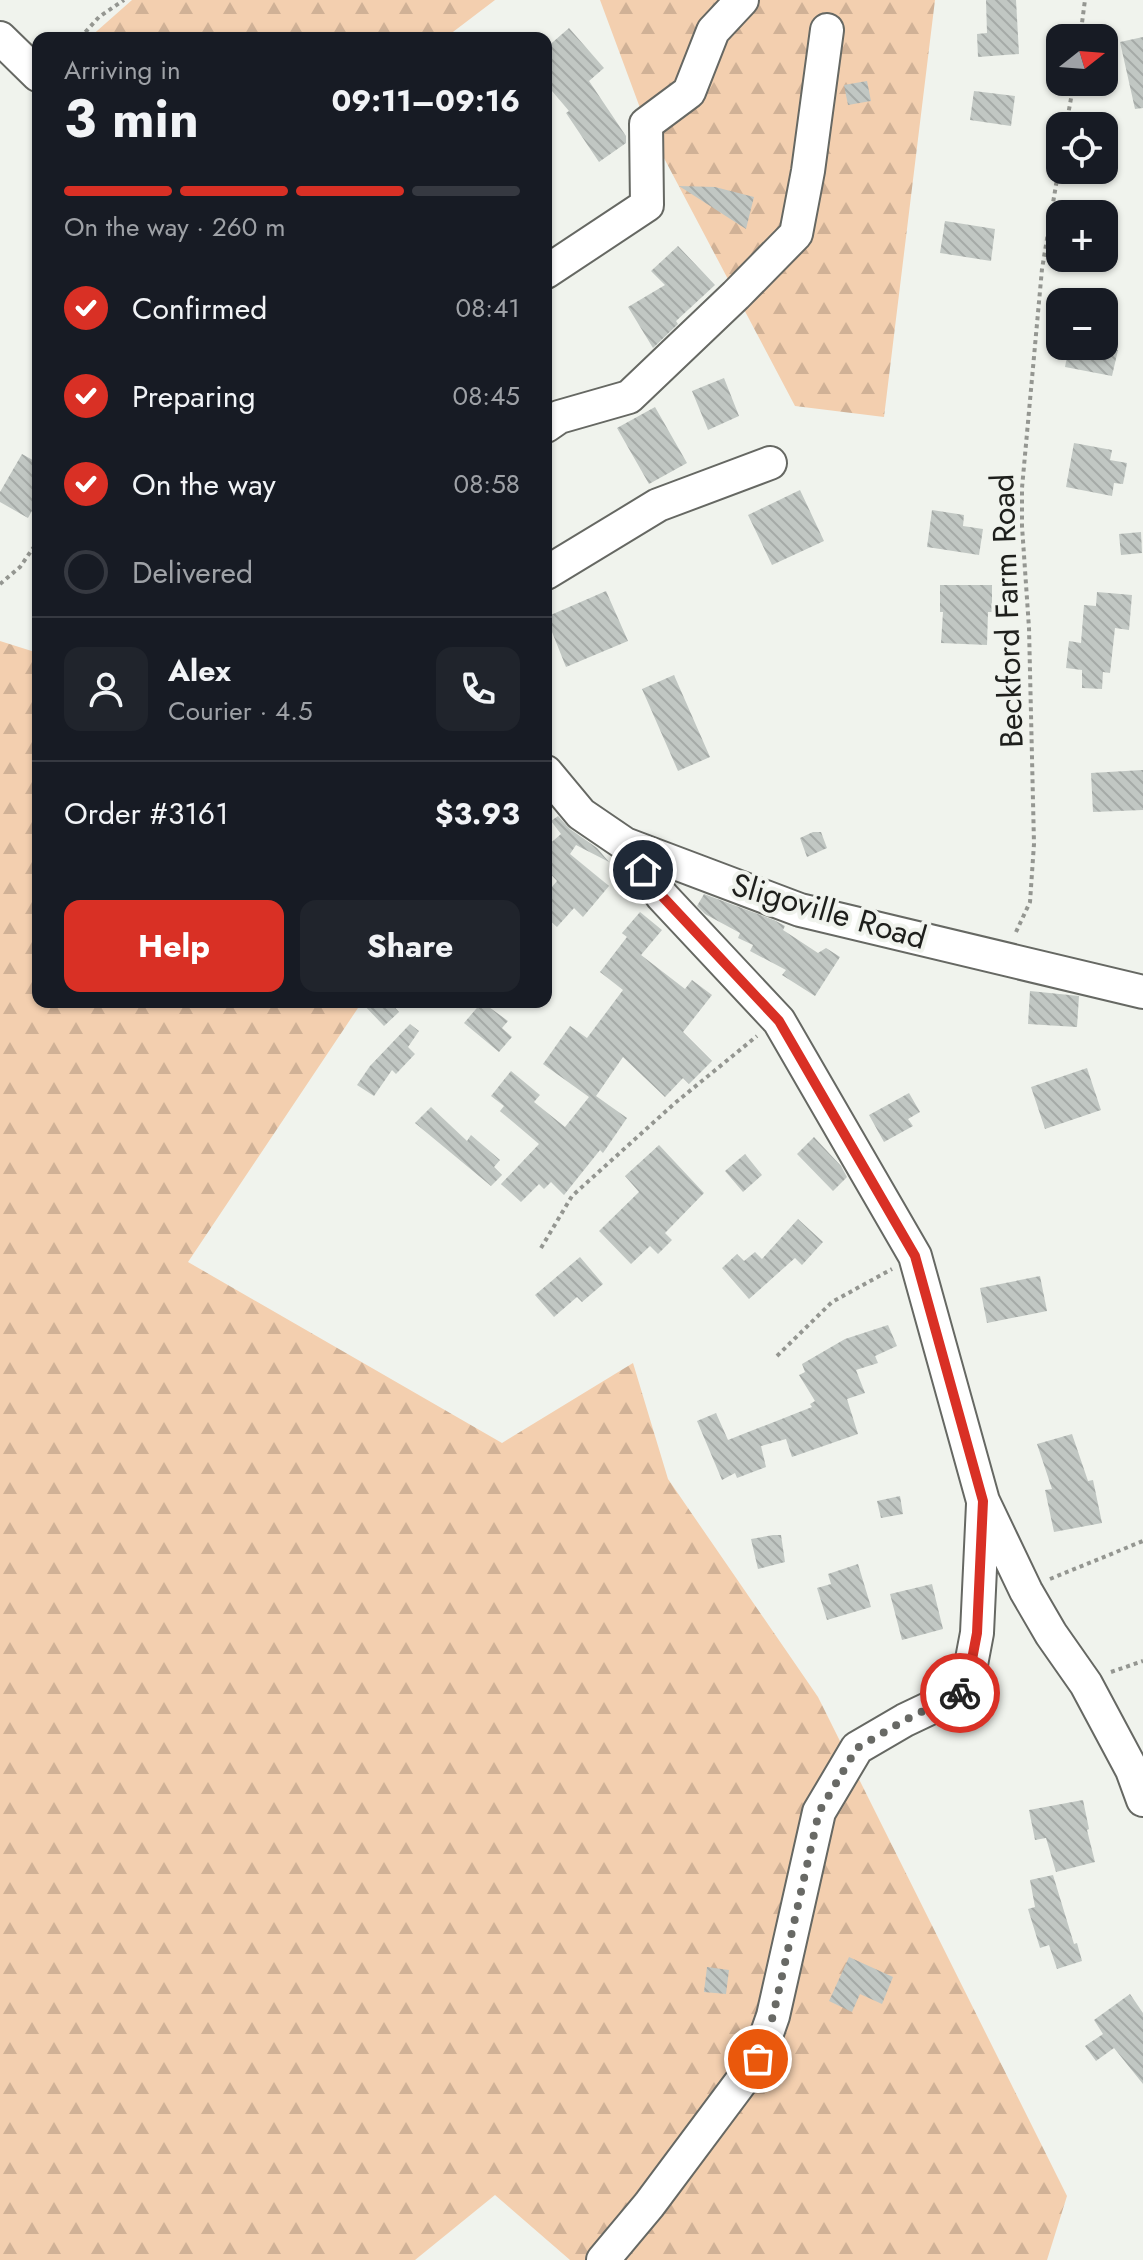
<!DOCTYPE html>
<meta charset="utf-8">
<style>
:root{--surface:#171b24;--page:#20242c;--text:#f1f3f6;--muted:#9ea1a6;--line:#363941;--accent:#d93025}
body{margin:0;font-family:Jost,sans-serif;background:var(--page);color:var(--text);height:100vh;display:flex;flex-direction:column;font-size:30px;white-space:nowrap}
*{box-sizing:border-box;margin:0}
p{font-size:26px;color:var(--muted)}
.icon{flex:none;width:44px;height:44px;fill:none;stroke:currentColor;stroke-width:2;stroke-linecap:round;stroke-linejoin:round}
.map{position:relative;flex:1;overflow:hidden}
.drawer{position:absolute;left:32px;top:32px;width:520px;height:976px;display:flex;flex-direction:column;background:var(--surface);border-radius:16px;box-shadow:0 2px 6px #0004}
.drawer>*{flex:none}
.needle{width:52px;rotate:73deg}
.controls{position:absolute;left:1046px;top:24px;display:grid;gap:16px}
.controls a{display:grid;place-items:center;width:72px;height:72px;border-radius:16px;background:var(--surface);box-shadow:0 2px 6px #0004;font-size:40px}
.pin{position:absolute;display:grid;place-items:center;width:68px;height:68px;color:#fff;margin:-34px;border:4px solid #fff;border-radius:50%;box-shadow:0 2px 8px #0007}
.courier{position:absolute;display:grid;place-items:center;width:80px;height:80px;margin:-40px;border:6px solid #d93025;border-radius:50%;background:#fff;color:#222;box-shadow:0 2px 10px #0007}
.overview em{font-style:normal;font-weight:700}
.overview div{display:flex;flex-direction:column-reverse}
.overview{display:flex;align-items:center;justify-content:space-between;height:136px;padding:0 32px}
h1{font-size:52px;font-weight:700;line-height:60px}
.bar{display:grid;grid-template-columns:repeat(4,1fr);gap:12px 8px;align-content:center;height:96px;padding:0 32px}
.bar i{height:10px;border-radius:6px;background:var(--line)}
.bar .on{background:var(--accent)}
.bar p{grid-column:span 4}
.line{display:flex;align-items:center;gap:20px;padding:0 32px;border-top:2px solid var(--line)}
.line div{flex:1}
.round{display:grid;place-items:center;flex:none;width:84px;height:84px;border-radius:16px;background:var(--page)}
ol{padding:0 32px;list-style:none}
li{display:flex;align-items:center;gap:24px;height:88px}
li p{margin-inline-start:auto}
li .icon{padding:8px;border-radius:50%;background:var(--accent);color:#fff;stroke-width:4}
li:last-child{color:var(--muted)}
li i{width:44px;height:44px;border:4px solid var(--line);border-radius:50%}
.primary-button{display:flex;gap:16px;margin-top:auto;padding:16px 32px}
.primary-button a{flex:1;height:92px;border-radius:16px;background:var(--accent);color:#fff;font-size:32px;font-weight:700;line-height:92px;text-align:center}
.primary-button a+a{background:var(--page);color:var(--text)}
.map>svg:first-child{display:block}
</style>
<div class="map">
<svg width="1143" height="2260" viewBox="0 0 1143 2260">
<defs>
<pattern id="forest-firs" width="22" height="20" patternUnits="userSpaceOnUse" patternTransform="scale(2)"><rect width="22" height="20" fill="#f3cfaf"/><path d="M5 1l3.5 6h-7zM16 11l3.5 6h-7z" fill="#d0b196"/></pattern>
<pattern id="building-back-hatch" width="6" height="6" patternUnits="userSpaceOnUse" patternTransform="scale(2)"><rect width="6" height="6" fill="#c1c7c3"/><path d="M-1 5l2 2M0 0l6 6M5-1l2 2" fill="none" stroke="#a5aaa7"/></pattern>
</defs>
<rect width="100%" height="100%" fill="#f0f3ed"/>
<!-- forest -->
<path fill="url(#forest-firs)" d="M 132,0 L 495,0 L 445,38 L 89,38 Z
M 600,0 L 935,0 L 884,417 L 795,406 L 646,124 Z
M 0,641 L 38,653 L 38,1002 L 362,1002 L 188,1262 L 502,1443 L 633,1363 L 668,1479 L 818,1697 L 1067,2196 L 1047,2260 L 570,2260 L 495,2195 L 415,2260 L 0,2260 Z"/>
<!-- building -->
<path fill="url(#building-back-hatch)" d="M 986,0 L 1016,0 L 1019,54 L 978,57 L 977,34 L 987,33 Z
M 569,28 L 604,68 L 589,81 L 626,136 L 626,143 L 599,162 L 566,113 L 569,111 L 546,84 L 546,48 Z
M 1143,37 L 1143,108 L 1135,109 L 1120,42 Z
M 867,81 L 871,101 L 848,105 L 844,85 Z
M 974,91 L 1015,96 L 1011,126 L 970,120 Z
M 679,186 L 715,187 L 754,197 L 746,229 Z
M 945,221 L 995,229 L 991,261 L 940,253 Z
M 678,246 L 715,285 L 676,321 L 678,324 L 653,348 L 628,307 L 665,285 L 651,271 Z
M 1069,346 L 1108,346 L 1108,348 L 1118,350 L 1112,376 L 1065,367 Z
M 724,378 L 739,416 L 708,430 L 692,391 Z
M 655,407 L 687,463 L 649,484 L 617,428 Z
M 1074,443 L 1112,450 L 1110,460 L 1127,463 L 1123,484 L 1114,483 L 1112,496 L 1066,487 Z
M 22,454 L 38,463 L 38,500 L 28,518 L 0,502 L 0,492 Z
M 800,490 L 824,541 L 772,565 L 748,515 Z
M 932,510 L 964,515 L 963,526 L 983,529 L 979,555 L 927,547 Z
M 1141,532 L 1142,553 L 1121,555 L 1119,534 Z
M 940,585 L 992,585 L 992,612 L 988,612 L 987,645 L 941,643 L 943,612 L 940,612 Z
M 606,591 L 628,641 L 566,667 L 546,617 Z
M 1097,592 L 1132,595 L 1129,630 L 1115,628 L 1110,673 L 1103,672 L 1102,689 L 1082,688 L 1082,670 L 1066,668 L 1069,641 L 1081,643 L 1084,605 L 1096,606 Z
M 674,675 L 710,757 L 678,771 L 642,689 Z
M 1143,770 L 1143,810 L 1093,812 L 1091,773 Z
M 558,816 L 570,829 L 597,848 L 609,862 L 576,845 L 570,854 L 609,886 L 583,917 L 574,908 L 557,927 L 546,917 L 546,894 L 557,881 L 546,869 L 546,847 L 561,834 L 551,821 Z
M 813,832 L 821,832 L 827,848 L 807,857 L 800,838 Z
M 704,894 L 774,920 L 785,926 L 783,930 L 818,953 L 826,948 L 840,957 L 815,996 L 782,975 L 786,970 L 750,951 L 753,945 L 738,938 L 740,933 L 705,914 L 697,906 Z
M 640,912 L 662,930 L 641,955 L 685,989 L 692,980 L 712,995 L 683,1032 L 712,1061 L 689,1084 L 683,1078 L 665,1097 L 623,1057 L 596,1096 L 627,1118 L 603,1153 L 600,1150 L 564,1195 L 551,1182 L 544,1189 L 539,1184 L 521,1202 L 501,1184 L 539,1144 L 500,1111 L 504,1106 L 491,1096 L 511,1071 L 540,1095 L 534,1102 L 565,1127 L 589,1097 L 543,1064 L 570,1026 L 587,1038 L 623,990 L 600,972 L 627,937 L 622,933 Z
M 1030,991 L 1079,996 L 1077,1027 L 1028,1024 Z
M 361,1002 L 390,1002 L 399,1012 L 384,1026 Z
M 482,1002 L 508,1021 L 502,1028 L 512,1037 L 499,1052 L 464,1023 Z
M 410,1024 L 419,1031 L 408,1047 L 415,1054 L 396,1074 L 392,1070 L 374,1096 L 357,1085 L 370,1066 Z
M 1087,1068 L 1101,1110 L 1045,1129 L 1031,1087 Z
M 909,1093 L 920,1112 L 908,1119 L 913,1126 L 884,1142 L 869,1115 Z
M 431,1107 L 467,1141 L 471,1135 L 500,1160 L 494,1167 L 502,1175 L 491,1186 L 415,1123 Z
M 814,1137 L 841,1166 L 847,1177 L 833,1191 L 797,1154 Z
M 659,1145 L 704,1193 L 665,1233 L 672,1240 L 658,1254 L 650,1246 L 631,1264 L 599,1231 L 639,1192 L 625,1176 Z
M 745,1154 L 762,1175 L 743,1192 L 725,1171 Z
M 798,1219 L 823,1242 L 802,1265 L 795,1258 L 749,1299 L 722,1268 L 737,1254 L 744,1261 L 755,1252 L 762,1259 Z
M 580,1257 L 603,1284 L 582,1302 L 577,1297 L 554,1317 L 535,1295 Z
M 1040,1276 L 1047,1311 L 987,1323 L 980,1288 Z
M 888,1325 L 897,1346 L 875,1356 L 878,1363 L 856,1370 L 865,1393 L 847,1399 L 858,1434 L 792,1457 L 786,1439 L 761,1446 L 766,1467 L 737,1478 L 735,1473 L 722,1480 L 697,1421 L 716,1413 L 728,1440 L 812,1407 L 810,1404 L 815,1401 L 799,1375 L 805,1372 L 802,1364 L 845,1339 Z
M 1072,1434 L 1088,1481 L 1093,1480 L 1102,1523 L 1054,1532 L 1045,1490 L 1052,1489 L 1037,1444 Z
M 900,1496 L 903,1514 L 881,1518 L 877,1501 Z
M 773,1535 L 781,1535 L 785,1562 L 758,1569 L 751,1539 Z
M 858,1564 L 871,1607 L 827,1620 L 817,1588 L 831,1584 L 828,1574 Z
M 932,1584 L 943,1629 L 902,1640 L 890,1594 Z
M 1083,1800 L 1089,1829 L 1087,1830 L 1095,1862 L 1056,1872 L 1046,1838 L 1035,1840 L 1029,1810 Z
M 1053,1875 L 1074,1944 L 1077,1943 L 1082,1961 L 1057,1969 L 1049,1945 L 1040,1948 L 1028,1909 L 1035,1907 L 1030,1880 Z
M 849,1957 L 893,1977 L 882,2004 L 860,1994 L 852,2012 L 829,2001 Z
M 707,1967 L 729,1970 L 726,1994 L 704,1992 Z
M 1130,1994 L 1143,2013 L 1143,2084 L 1114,2048 L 1096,2061 L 1085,2046 L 1103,2034 L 1094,2020 Z"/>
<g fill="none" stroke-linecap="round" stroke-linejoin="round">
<!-- minor casing -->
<g stroke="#666863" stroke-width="36">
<path id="minor" d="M 0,38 L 38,75
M 546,272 L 647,205 L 646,124 L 689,92 L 713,31 L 742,0
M 546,426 L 559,417 L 629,397 L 736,295 L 796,234 L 808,171 L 827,30
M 546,573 L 658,505 L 770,463
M 546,772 L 581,814 L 625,844 L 800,910 L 1143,992
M 625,844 L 662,896 L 779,1021 L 915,1256 L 983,1501 L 1026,1591 L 1051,1634 L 1086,1684 L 1132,1770 L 1143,1800
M 603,2260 L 649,2205 L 758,2059 L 773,2016 L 819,1812 L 857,1748 L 905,1720 L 966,1691 L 977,1633 L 983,1504"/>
</g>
<!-- path -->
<path stroke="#949691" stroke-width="4" stroke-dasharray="4 4" stroke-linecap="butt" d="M 80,38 L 99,17 L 124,0
M 1080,38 L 1085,0
M 1066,126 L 1074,82
M 0,584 L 20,567 L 38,541
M 1016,932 L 1030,902 L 1034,844 L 1029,628 L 1022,526 L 1022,488 L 1042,269 L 1060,161
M 541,1248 L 572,1196 L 675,1103 L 757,1036
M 777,1356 L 832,1302 L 892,1269
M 1050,1579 L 1143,1541
M 1111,1672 L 1143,1661"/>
<!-- minor -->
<use href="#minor" stroke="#fff" stroke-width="32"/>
</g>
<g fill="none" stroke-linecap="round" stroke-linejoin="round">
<!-- done -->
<path stroke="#686965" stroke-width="8" stroke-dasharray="0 14.4" d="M 758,2059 L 773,2016 L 819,1812 L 857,1748 L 905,1720 L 960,1693"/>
<!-- route -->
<path stroke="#d93025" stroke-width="10" d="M 643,870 L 662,896 L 779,1021 L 915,1256 L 983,1501 L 977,1633 L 966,1691 L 960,1693"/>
</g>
<g text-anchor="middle" stroke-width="8" stroke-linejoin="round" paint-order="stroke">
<!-- street labels -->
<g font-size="32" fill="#1e1f1c" stroke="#f0f3ed">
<text transform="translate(1007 611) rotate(-92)" y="11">Beckford Farm Road</text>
<text transform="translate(829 911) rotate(16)" y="11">Sligoville Road</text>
</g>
</g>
</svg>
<div class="controls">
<a><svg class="needle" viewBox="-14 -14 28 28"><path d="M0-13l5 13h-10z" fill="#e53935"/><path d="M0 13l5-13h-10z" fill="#9ea1a6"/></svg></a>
<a><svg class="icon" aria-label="locate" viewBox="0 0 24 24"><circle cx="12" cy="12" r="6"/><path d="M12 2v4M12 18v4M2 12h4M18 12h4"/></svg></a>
<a>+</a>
<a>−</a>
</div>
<div class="pin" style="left:758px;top:2059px;background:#ea580c"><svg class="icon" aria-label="bag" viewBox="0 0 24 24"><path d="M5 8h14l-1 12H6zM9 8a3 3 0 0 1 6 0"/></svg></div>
<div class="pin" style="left:643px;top:870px;background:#1f2937"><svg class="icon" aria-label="home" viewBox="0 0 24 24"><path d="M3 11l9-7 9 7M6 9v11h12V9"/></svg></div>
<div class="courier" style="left:960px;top:1693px"><svg class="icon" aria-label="bike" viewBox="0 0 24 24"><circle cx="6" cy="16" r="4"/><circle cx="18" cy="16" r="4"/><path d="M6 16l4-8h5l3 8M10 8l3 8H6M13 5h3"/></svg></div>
<section class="drawer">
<div class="overview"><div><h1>3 min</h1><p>Arriving in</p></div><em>09:11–09:16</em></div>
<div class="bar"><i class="on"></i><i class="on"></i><i class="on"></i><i></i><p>On the way · 260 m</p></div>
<ol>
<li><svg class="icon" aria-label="check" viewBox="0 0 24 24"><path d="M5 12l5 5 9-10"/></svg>Confirmed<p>08:41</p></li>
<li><svg class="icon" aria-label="check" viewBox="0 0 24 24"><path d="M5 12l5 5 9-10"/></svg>Preparing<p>08:45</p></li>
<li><svg class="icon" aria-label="check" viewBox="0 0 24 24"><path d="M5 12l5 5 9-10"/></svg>On the way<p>08:58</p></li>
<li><i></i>Delivered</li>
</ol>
<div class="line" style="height:144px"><a class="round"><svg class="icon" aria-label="person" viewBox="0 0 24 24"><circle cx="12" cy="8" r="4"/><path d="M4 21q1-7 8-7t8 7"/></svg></a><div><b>Alex</b><p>Courier · 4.5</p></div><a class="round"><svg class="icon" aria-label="phone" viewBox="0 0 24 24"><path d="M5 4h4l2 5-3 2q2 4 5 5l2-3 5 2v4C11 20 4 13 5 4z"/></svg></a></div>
<div class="line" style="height:104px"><div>Order #3161</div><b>$3.93</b></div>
<div class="primary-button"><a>Help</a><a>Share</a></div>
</section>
</div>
